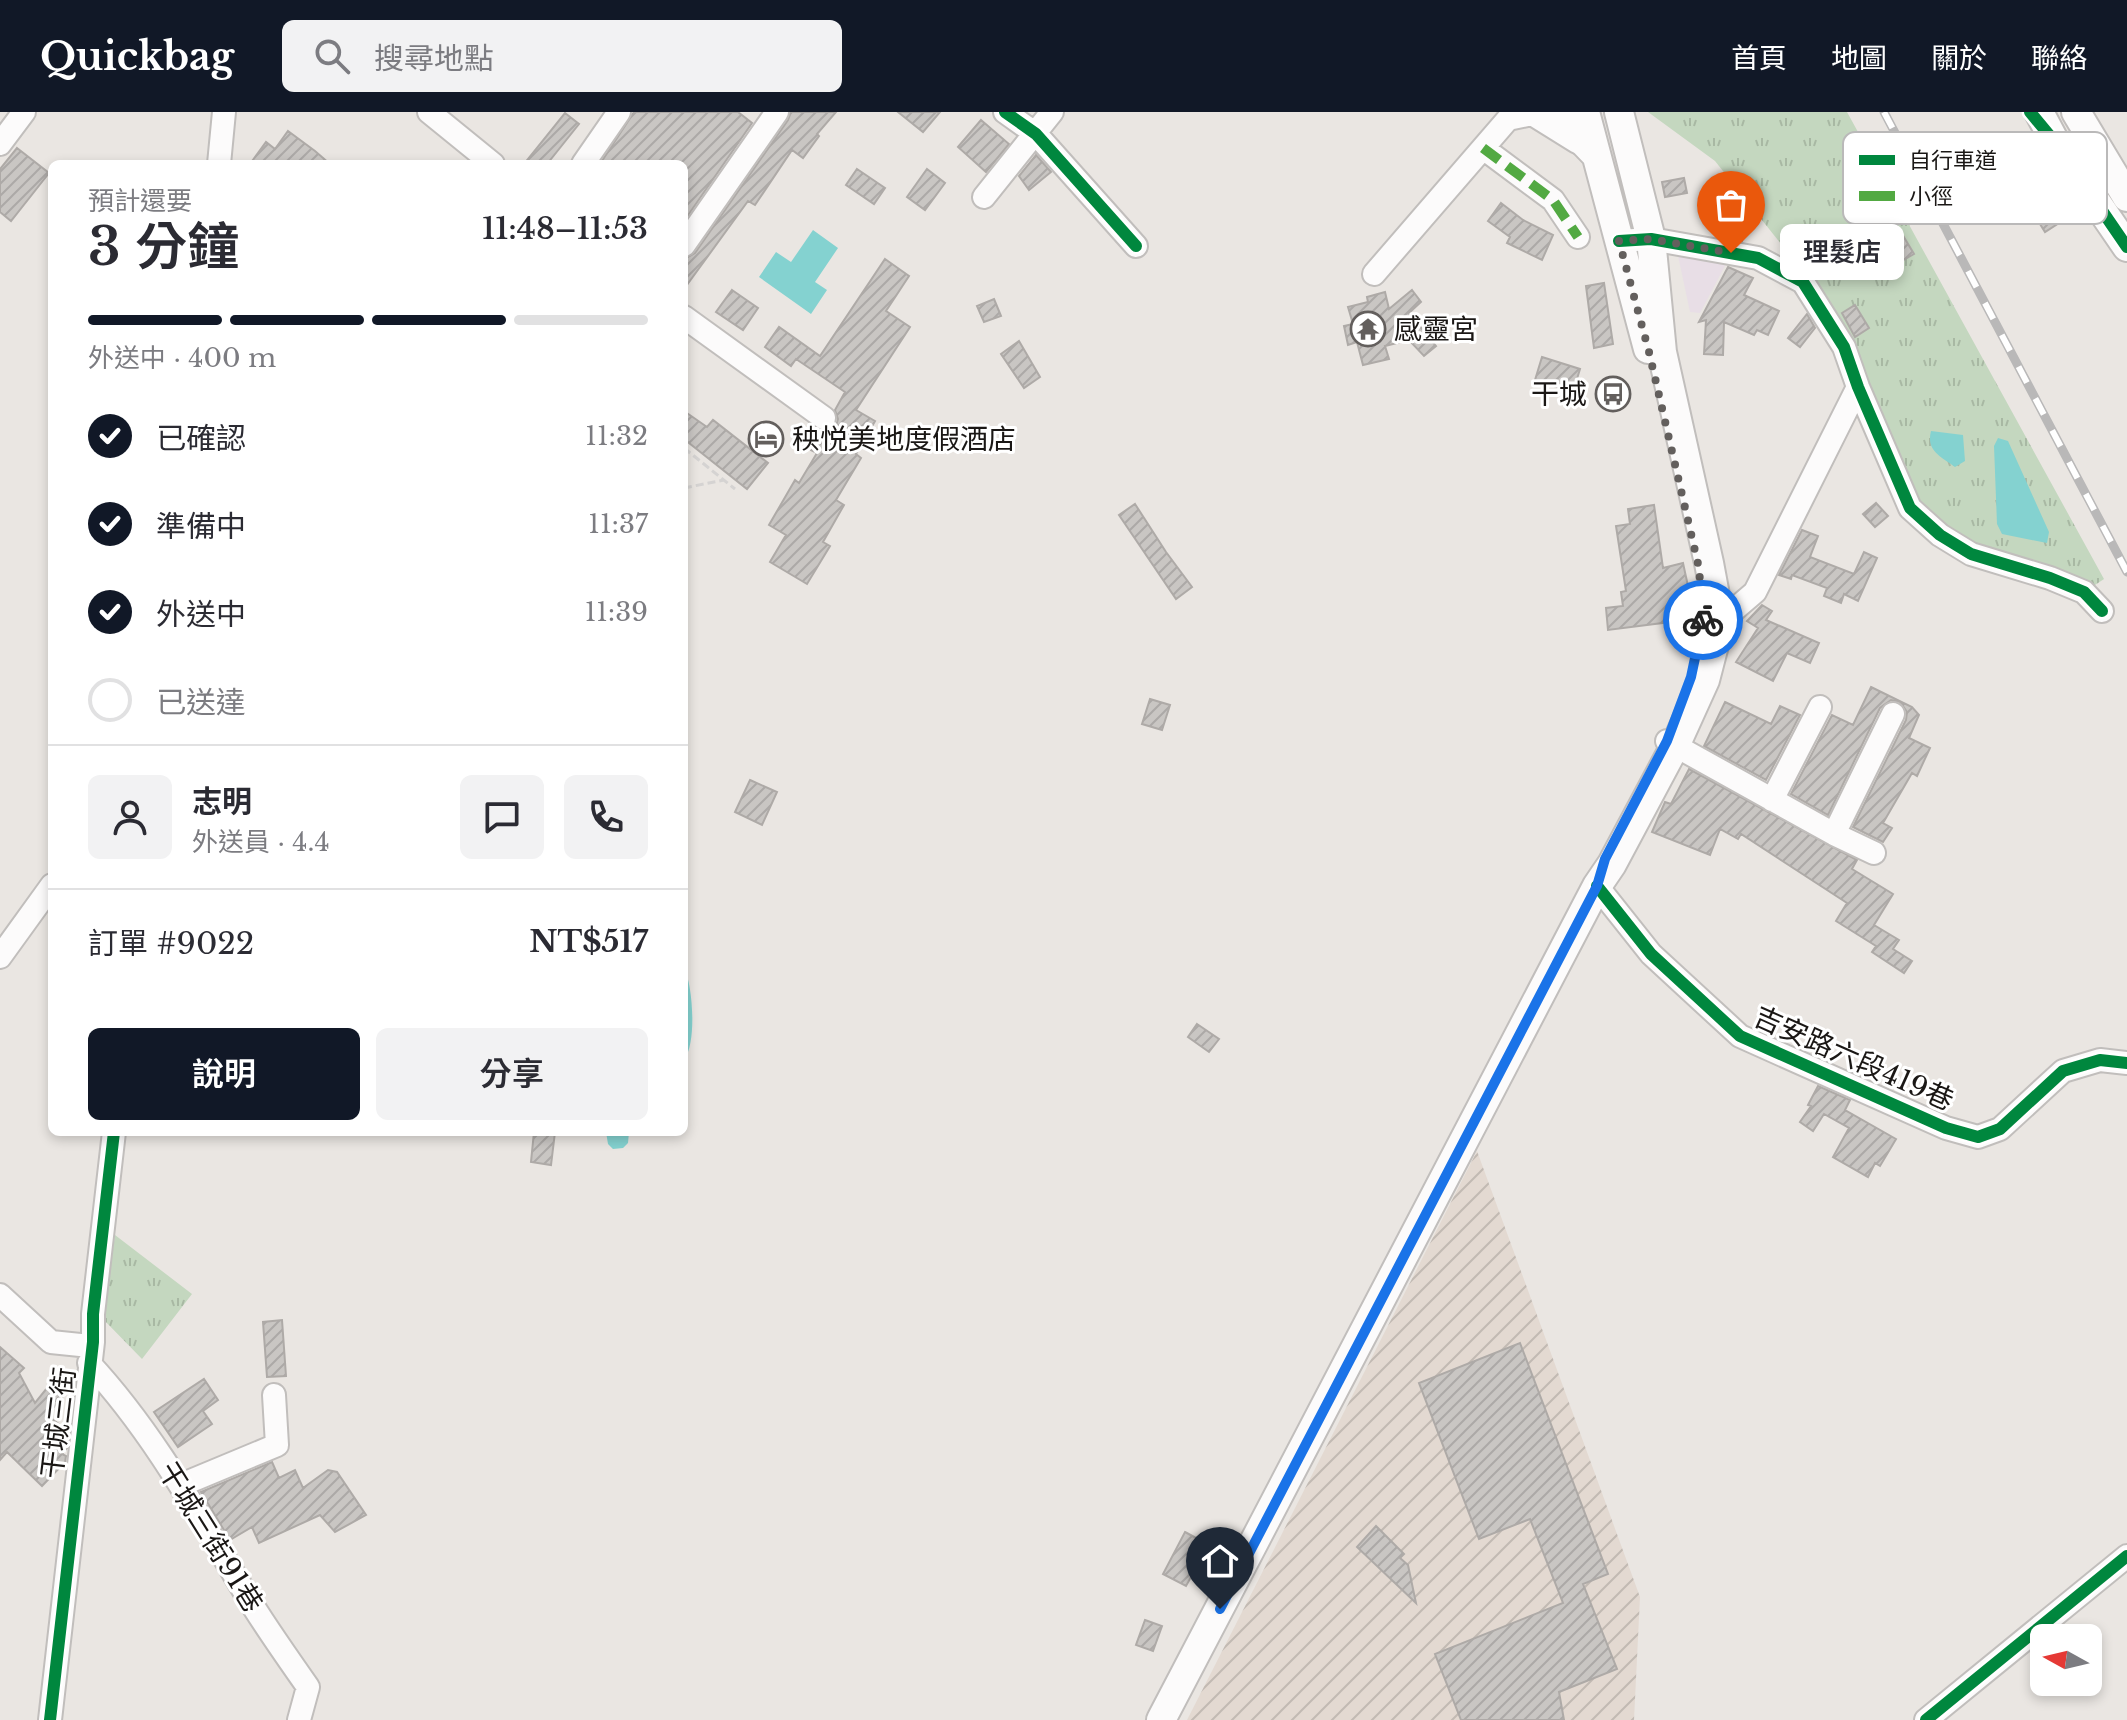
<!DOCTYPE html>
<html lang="zh-TW">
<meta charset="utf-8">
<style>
:root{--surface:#fff;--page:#f2f2f3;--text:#2b2b33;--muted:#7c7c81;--line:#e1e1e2;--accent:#111827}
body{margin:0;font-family:"Libre Baskerville","Noto Sans TC",serif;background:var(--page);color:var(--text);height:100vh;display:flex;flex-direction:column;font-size:30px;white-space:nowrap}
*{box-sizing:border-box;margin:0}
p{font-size:26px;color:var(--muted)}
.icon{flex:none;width:44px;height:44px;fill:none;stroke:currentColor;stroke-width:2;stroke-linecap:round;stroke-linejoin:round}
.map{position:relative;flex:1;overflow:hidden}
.details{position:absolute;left:48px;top:48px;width:640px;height:976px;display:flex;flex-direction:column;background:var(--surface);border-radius:12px;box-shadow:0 4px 12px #0003}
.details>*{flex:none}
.needle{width:52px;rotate:278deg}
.tools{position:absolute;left:2030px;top:1512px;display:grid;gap:16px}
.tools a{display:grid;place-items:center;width:72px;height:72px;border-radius:12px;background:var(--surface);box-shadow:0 4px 12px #0003;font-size:40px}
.pin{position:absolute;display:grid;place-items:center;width:68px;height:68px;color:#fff;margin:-82px -34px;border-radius:50% 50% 50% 0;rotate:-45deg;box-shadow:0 0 8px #0007}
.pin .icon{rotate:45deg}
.courier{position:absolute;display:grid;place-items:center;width:80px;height:80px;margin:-40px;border:6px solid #1a73e8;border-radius:50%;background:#fff;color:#222;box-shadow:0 2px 10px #0007}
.bubble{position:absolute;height:56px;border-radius:12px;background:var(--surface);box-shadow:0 4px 12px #0003;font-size:26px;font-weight:600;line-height:56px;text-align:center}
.head em{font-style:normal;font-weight:600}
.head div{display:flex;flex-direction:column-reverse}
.head{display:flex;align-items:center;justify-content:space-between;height:136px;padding:0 40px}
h1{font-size:52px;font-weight:600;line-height:60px}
.bar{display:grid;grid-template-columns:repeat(4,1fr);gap:12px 8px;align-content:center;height:96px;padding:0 40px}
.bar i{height:10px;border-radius:6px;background:var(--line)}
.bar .active{background:var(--accent)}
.bar p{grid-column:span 4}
.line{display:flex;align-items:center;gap:20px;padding:0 40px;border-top:2px solid var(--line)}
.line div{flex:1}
.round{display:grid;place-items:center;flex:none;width:84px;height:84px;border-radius:12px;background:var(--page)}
ol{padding:0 40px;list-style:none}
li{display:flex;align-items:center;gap:24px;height:88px}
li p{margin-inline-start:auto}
li .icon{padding:8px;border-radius:50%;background:var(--accent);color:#fff;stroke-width:4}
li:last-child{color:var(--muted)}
li i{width:44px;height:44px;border:4px solid var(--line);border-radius:50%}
.cta{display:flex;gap:16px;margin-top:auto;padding:16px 40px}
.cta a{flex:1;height:92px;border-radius:12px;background:var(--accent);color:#fff;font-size:32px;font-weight:600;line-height:92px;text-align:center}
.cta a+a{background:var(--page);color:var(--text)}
header{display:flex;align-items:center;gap:48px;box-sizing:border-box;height:112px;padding:0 40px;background:var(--accent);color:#fff}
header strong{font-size:38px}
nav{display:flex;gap:44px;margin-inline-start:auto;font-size:28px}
.search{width:560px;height:72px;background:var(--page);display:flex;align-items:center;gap:20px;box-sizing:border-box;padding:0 28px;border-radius:12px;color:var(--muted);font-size:30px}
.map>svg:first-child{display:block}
</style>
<header>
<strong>Quickbag</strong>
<div class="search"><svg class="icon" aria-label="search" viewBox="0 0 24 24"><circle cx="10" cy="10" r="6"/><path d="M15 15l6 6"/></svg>搜尋地點</div>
<nav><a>首頁</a><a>地圖</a><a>關於</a><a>聯絡</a></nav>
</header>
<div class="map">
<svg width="2127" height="1608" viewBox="0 0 2127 1608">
<defs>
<pattern id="industrial-furrows" width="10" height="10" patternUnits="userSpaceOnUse" patternTransform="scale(2)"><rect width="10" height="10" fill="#e3d9d1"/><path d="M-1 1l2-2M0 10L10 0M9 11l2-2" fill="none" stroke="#c2bab3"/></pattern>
<pattern id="park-tufts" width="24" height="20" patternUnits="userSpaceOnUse" patternTransform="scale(2)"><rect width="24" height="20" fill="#c4d7bf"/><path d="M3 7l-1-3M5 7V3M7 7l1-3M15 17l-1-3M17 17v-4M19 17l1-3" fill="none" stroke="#a8b8a3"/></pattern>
<pattern id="building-hatch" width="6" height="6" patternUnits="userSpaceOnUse" patternTransform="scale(2)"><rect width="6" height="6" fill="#c9c6c3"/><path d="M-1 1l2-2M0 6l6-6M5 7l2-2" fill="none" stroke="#aca9a7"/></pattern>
</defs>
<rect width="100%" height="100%" fill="#eae6e2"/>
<!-- commercial -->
<path fill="#e8dee6" d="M 1677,139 L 1727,150 L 1700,201 L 1690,200 Z"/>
<!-- industrial -->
<path fill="url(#industrial-furrows)" d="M 1477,1039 L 1640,1485 L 1634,1608 L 1187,1608 Z"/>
<!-- park -->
<path fill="url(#park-tufts)" d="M 1648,0 L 1847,0 L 2104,467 L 2089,477 L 1981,435 L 1949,416 L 1919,393 L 1832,196 L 1715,49 Z
M 115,1123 L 192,1182 L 142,1247 L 103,1207 Z"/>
<!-- water -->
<path fill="#84d2d0" d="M 813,118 L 838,136 L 815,170 L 827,178 L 811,202 L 759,165 L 776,140 L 791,150 Z
M 1931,319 L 1963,323 L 1965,349 L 1955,355 C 1940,344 1926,339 1931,319 Z
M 1998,326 L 2008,329 L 2049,420 L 2047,431 L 2002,422 L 1997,412 L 1994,334 Z
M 684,855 C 693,874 697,931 684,948 Z
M 606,1020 L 629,1020 L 628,1031 L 623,1036 L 613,1037 L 608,1032 Z"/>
<!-- building -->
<path fill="url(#building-hatch)" stroke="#aeaaa7" stroke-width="2" d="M 634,0 L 738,0 L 752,11 L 684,109 L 684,52 L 600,52 Z
M 791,0 L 836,0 L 817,22 L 819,24 L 803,46 L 792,38 L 755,93 L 748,89 L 684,177 L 684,147 L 695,141 L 788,8 Z
M 898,0 L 940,0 L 923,20 Z
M 565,1 L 579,12 L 547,52 L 524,52 Z
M 981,8 L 1009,32 L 986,60 L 958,35 Z
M 288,19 L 315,39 L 330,52 L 250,52 L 266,30 L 275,37 Z
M 17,36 L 49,61 L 11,109 L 0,100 L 0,57 Z
M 1036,43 L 1051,60 L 1029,78 L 1019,64 Z
M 857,57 L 885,76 L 874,92 L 846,73 Z
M 927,57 L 945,71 L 925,98 L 907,85 Z
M 1684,66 L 1687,81 L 1665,85 L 1662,70 Z
M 1875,77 L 1914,142 L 1888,157 L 1850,92 Z
M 2058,78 L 2073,102 L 2045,120 L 2030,96 Z
M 1501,91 L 1523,108 L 1553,123 L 1542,148 L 1507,131 L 1510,125 L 1488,109 Z
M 1726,115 L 1744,117 L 1742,129 L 1725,126 Z
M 885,147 L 909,164 L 886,199 L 910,215 L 856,298 L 875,309 L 856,342 L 861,346 L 836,388 L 844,393 L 823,430 L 830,434 L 807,472 L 770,450 L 786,423 L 769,413 L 795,368 L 799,371 L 817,341 L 811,338 L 822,320 L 830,318 L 836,314 L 838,307 L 835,298 L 845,280 L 796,247 L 791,254 L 765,235 L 779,215 L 820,244 Z
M 1728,155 L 1753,166 L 1744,183 L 1779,199 L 1768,223 L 1757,218 L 1754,223 L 1724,210 L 1723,243 L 1704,242 L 1706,208 L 1699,210 Z
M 1604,171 L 1613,232 L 1594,236 L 1586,174 Z
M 732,178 L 758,196 L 743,218 L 716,200 Z
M 1412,178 L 1421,190 L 1409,201 L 1436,234 L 1424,244 L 1409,228 L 1385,234 L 1389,247 L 1363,253 L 1357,230 L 1348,233 L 1344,214 L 1353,212 L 1348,195 L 1368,190 L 1367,185 L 1385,180 L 1389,197 Z
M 994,187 L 1001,204 L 984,210 L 977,194 Z
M 1855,193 L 1869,216 L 1855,225 L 1842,201 Z
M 1807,202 L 1815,216 L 1800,235 L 1788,226 Z
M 1019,229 L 1040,265 L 1024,276 L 1001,242 Z
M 1542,245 L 1580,257 L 1573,280 L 1535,268 Z
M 684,299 L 707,315 L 713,308 L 768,351 L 747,377 L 684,327 Z
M 1876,391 L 1888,404 L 1875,415 L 1863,402 Z
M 1135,392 L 1166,440 L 1192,475 L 1176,487 L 1119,403 Z
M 1654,393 L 1663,456 L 1683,451 L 1694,502 L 1670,507 L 1670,510 L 1608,518 L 1606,496 L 1623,494 L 1621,480 L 1626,479 L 1616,414 L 1630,412 L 1628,397 Z
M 1802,418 L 1818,424 L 1810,445 L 1854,462 L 1864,440 L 1877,446 L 1858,489 L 1844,482 L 1841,491 L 1824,484 L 1827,476 L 1792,463 L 1791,467 L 1779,463 Z
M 1762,493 L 1772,499 L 1766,508 L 1819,531 L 1810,551 L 1787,541 L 1773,569 L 1736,550 L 1758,516 L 1747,509 Z
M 1871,575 L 1912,595 L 1919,603 L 1909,626 L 1930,636 L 1917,664 L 1912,661 L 1883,711 L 1892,716 L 1883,730 L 1853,715 L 1906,608 L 1907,600 L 1900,590 L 1891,588 L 1880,596 L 1828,703 L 1791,682 L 1832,603 L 1853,613 Z
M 1150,587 L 1170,593 L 1162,618 L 1142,612 Z
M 1725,590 L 1771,612 L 1780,594 L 1800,603 L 1766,668 L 1704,634 Z
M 1689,657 L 1857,748 L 1852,757 L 1893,782 L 1874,813 L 1899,828 L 1893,837 L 1912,849 L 1904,861 L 1872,840 L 1876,834 L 1836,809 L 1847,791 L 1741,722 L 1738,727 L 1720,717 L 1710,743 L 1652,720 L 1665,690 L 1671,692 Z
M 750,668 L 777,680 L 762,713 L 735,700 Z
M 1197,912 L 1219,927 L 1209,940 L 1188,925 Z
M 1818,974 L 1850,988 L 1845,998 L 1896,1027 L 1880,1054 L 1875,1051 L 1868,1065 L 1833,1045 L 1849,1016 L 1824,1002 L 1813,1019 L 1800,1010 L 1811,994 L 1808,993 Z
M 534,1020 L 555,1020 L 551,1053 L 531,1050 Z
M 282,1208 L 286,1264 L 267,1265 L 263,1210 Z
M 1520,1231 L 1608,1462 L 1583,1472 L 1617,1557 L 1559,1580 L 1564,1608 L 1461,1608 L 1435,1542 L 1563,1491 L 1530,1407 L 1479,1427 L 1419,1271 Z
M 0,1235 L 24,1256 L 19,1261 L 35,1291 L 60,1260 L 74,1271 L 47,1303 L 69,1320 L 67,1336 L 62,1342 L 66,1344 L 65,1350 L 42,1374 L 7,1340 L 0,1348 Z
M 204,1267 L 218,1288 L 203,1299 L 212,1312 L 178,1335 L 154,1300 Z
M 272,1350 L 279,1366 L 295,1358 L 303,1376 L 328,1358 L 337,1360 L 366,1403 L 335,1420 L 320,1403 L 259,1431 L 252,1415 L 230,1428 L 201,1380 Z
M 1376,1414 L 1404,1442 L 1400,1446 L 1408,1453 L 1416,1491 L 1357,1435 Z
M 1185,1420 L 1209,1433 L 1186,1474 L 1163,1462 Z
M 1145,1508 L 1162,1514 L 1153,1539 L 1136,1533 Z"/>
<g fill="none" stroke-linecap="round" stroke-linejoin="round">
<!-- minor casing -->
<g stroke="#c1bebc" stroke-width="26">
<path id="minor" d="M 429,0 L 493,52
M 1005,0 L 1036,22 L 1136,134
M 0,32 L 24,0
M 1483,36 L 1553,88 L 1578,125
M 219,52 L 224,0
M 583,52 L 619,0
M 984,85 L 1052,0
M 1619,129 L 1651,127 L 1758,146 L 1803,170 L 1844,235 L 1858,275 L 1910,396 L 1940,423 L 1971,442 L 2050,466 L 2084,480 L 2102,499
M 684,133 L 777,0
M 1374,162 L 1508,7 L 1532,2 L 1577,30
M 684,205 L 824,306
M 1704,511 L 1720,510 L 1755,480 L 1858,275
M 1667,629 L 1834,722 L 1874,741
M 1772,688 L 1820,595
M 1834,722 L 1893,602
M 1597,774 L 1651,842 L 1740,924 L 1946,1016 L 1978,1025 L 2000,1017 L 2063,959 L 2100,948 L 2127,951
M 0,845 L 52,773
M 0,1183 L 51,1230 L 90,1234 L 93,1230
M 89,1251 C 156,1323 202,1410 253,1494 C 270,1521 289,1548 308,1575 L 299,1608
M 181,1373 L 277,1333 L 274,1283
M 50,1608 L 93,1230 L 93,1202 L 114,1020
M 1926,1608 L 2127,1444"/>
</g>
<!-- major casing -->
<g stroke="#c1bebc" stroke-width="32">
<path id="major" d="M 1562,0 L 1567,13 L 1595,42
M 1585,0 L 1648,237
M 2039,0 L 2055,30 L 2127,135
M 2076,0 L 2127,85
M 1161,1608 L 1597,774 L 1612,752 L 1676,632 L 1705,568 L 1720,510 L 1709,451 L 1662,240 L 1651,127 L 1619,0"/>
</g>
<!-- path -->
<path stroke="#d5d3d2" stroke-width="3" stroke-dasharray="8 4" stroke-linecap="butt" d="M 684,336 L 735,377
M 684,376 L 724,368"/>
<!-- minor -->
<use href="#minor" stroke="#fcfbfb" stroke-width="22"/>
<!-- major -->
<use href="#major" stroke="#fcfbfb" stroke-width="28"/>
<!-- rail casing -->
<g stroke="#b9b8b8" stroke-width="9">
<path id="rail" d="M 1884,0 L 2127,460"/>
</g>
<!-- rail -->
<use href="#rail" stroke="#fff" stroke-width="6" stroke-dasharray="18" stroke-linecap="butt"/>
<!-- quiet -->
<path stroke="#52a942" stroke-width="10" stroke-dasharray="20 10" stroke-linecap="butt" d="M 1483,36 L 1553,88 L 1578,125"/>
<!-- cycleway casing -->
<g stroke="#fff" stroke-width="17">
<path id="cycleway" d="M 1005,0 L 1036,22 L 1136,134
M 2030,0 L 2055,30 L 2127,135
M 1619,129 L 1651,127 L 1758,146 L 1803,170 L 1844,235 L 1858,275 L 1910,396 L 1940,423 L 1971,442 L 2050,466 L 2084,480 L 2102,499
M 1597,774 L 1651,842 L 1740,924 L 1946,1016 L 1978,1025 L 2000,1017 L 2063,959 L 2100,948 L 2127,951
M 50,1608 L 93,1230 L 93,1202 L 114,1020
M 1926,1608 L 2127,1444"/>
</g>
<!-- cycleway -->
<use href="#cycleway" stroke="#00873e" stroke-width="12"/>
</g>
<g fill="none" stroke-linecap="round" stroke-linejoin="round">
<!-- done -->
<path stroke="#635f5d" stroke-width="8" stroke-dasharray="0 14.4" d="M 1703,508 L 1699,456 L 1649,240 L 1619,129 L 1651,127 L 1731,141"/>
<!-- route -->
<path stroke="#1a73e8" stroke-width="10" d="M 1220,1497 L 1597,774 L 1605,747 L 1667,629 L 1691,565 L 1703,508"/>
</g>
<!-- icons -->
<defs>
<g id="temple-ring" transform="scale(1.8)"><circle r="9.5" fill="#fff" stroke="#635f5d" stroke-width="1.5"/><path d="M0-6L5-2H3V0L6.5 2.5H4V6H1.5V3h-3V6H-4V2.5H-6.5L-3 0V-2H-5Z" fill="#635f5d"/></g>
<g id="bus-ring" transform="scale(1.8)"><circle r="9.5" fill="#fff" stroke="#635f5d" stroke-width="1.5"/><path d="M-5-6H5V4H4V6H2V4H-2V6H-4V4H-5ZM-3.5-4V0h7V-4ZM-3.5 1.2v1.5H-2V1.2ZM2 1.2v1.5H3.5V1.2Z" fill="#635f5d"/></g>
<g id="hotel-ring" transform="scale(1.8)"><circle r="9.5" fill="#fff" stroke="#635f5d" stroke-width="1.5"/><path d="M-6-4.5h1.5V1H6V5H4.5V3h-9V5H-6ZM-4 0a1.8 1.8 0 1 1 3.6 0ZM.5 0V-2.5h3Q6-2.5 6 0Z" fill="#635f5d"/></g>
</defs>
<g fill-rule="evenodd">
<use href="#temple-ring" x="1368" y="217"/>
<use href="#bus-ring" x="1613" y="282"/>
<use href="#hotel-ring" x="766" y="327"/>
</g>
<g text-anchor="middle" stroke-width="6" stroke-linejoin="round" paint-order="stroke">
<!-- poi labels -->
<g font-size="28" fill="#1a1715" stroke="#fff" text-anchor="start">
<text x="1394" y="227">感靈宮</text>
<text x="1587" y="292" text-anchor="end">干城</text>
<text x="792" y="337">秧悦美地度假酒店</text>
</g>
<!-- street labels -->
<g font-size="28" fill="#1a1715" stroke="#fff">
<text transform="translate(1854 946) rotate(24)" y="10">吉安路六段419巷</text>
<text transform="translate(58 1311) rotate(-83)" y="10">干城三街</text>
<text transform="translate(211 1425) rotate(58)" y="10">干城三街91巷</text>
</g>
</g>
<!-- legend -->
<rect x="1843" y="20" width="264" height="92" rx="12" fill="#fff" stroke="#bab9b9" stroke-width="2"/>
<rect x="1859" y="43" width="36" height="10" fill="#00873e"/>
<rect x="1859" y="79" width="36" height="10" fill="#52a942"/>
<g font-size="22" fill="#1a1715">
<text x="1909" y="56">自行車道</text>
<text x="1909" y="92">小徑</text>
</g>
</svg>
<div class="tools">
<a><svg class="needle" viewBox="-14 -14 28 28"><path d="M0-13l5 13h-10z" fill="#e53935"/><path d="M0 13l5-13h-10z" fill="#7c7c81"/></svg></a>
</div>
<div class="pin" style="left:1731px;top:141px;background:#ea580c"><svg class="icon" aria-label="bag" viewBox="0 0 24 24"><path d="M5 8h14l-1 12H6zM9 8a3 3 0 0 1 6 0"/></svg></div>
<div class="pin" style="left:1220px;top:1497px;background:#1f2937"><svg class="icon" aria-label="home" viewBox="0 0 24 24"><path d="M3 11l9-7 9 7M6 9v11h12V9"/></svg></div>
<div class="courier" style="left:1703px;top:508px"><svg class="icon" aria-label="bike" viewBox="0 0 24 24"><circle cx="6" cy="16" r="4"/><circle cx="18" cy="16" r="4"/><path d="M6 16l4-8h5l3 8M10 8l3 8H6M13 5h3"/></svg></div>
<div class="bubble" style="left:1780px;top:112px;width:124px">理髮店</div>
<section class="details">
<div class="head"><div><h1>3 分鐘</h1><p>預計還要</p></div><em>11:48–11:53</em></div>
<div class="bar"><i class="active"></i><i class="active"></i><i class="active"></i><i></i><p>外送中 · 400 m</p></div>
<ol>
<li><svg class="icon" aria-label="check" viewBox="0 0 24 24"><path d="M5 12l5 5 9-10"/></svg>已確認<p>11:32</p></li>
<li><svg class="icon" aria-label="check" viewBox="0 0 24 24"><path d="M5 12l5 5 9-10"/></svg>準備中<p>11:37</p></li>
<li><svg class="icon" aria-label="check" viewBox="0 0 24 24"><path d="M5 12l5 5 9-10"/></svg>外送中<p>11:39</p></li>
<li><i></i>已送達</li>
</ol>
<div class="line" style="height:144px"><a class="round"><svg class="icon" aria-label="person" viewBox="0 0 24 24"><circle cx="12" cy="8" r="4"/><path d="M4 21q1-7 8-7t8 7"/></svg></a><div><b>志明</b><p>外送員 · 4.4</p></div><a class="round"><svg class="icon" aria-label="chat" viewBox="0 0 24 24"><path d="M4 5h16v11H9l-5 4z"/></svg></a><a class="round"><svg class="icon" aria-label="phone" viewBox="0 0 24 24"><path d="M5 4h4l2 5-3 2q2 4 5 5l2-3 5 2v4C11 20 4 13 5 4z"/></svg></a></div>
<div class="line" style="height:104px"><div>訂單 #9022</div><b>NT$517</b></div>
<div class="cta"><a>說明</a><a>分享</a></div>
</section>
</div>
